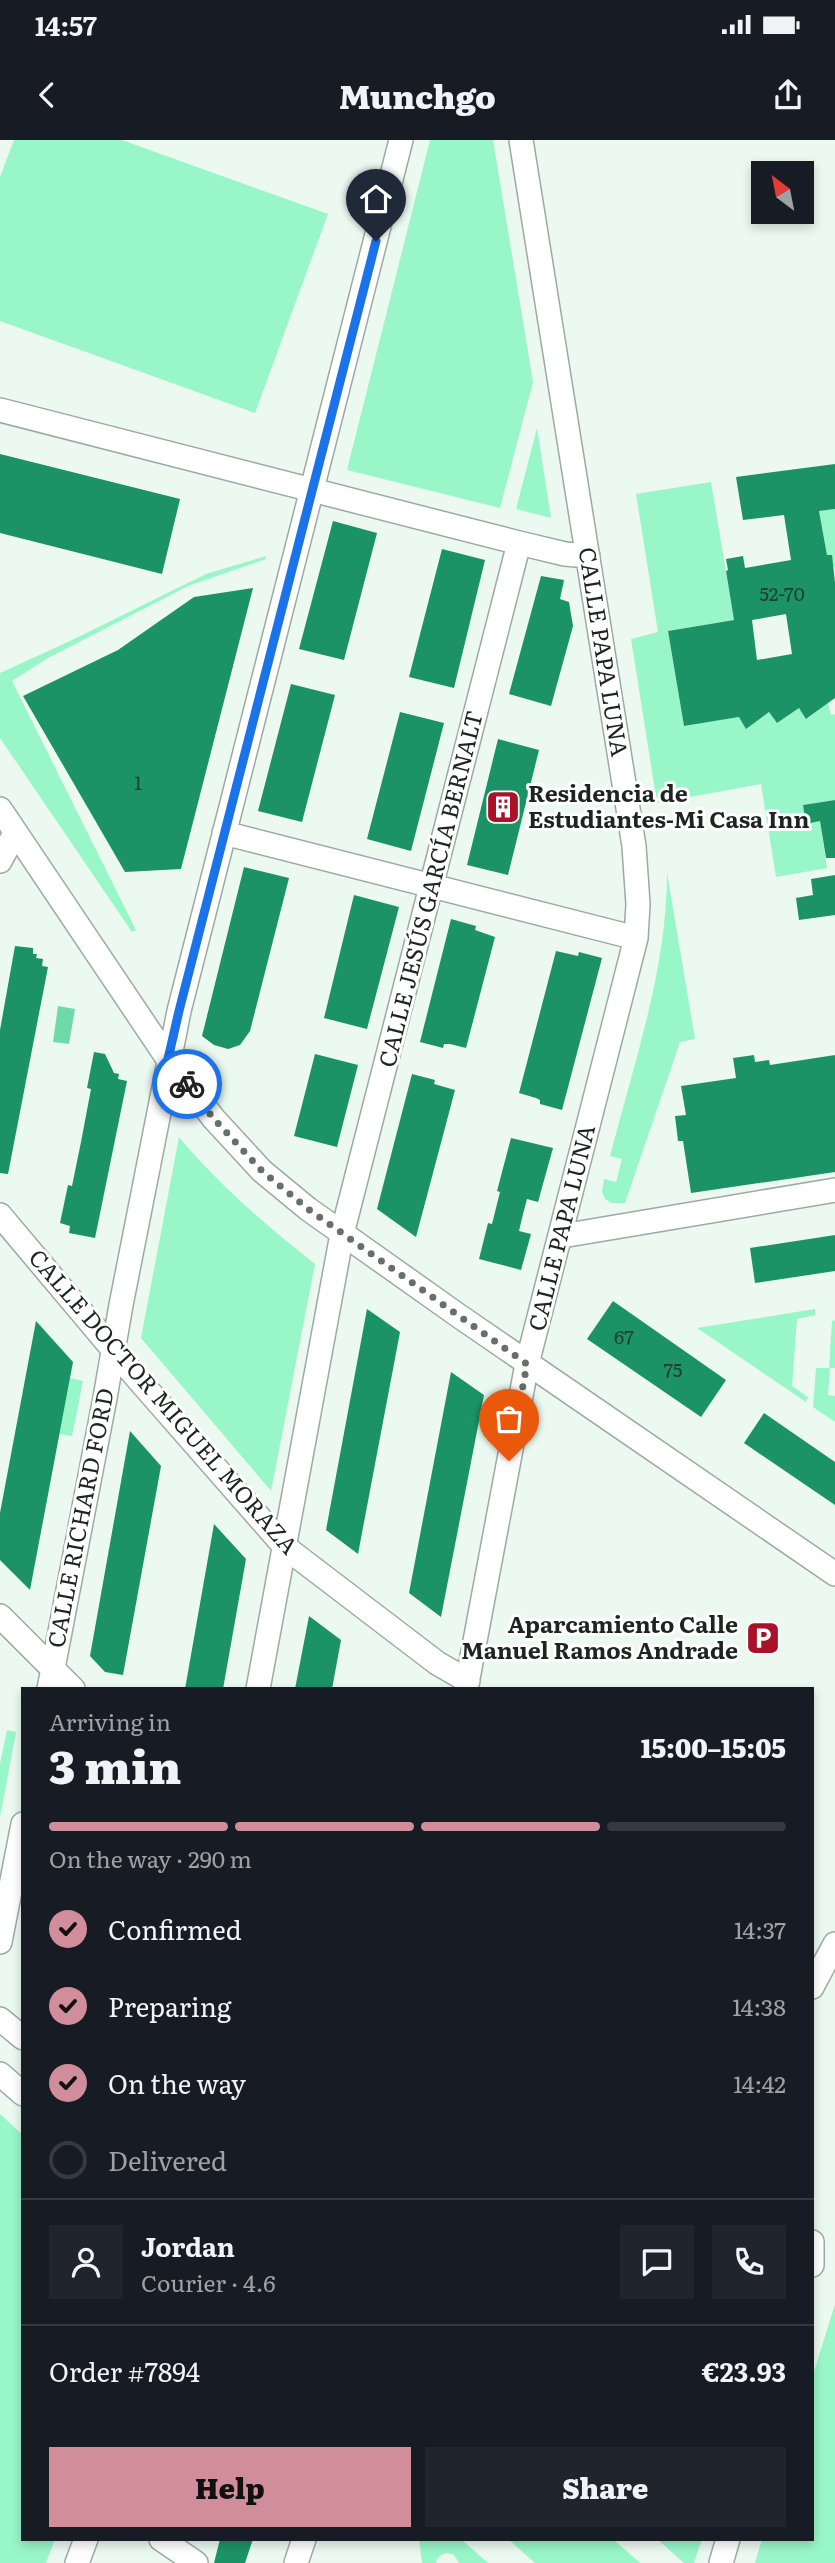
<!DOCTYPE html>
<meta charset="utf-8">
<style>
:root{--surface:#171b24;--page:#20242c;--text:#f1f3f6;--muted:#9ea1a6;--line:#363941;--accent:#d18e9a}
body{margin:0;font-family:Literata,serif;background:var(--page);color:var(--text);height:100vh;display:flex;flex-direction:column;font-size:26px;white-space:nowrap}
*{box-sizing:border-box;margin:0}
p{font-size:23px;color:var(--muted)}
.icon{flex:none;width:38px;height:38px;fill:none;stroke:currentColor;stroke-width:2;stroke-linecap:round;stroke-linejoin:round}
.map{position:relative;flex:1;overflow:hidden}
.sheet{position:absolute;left:21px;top:1547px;width:793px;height:854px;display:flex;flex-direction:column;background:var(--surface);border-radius:0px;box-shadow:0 4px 10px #0003}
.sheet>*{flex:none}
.needle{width:46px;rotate:328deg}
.buttons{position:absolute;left:751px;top:21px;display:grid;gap:14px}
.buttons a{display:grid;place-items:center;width:63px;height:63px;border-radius:0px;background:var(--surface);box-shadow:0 4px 10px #0003;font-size:35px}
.pin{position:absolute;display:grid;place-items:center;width:60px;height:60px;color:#fff;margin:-72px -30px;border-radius:50% 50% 50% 0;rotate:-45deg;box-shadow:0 0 7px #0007}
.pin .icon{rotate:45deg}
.courier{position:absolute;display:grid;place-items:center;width:70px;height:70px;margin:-35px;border:5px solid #1a73e8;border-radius:50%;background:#fff;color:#222;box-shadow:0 2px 9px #0007}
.headline em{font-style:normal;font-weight:800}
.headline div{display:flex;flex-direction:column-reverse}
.headline{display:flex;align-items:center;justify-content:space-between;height:119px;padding:0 28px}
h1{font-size:46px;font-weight:800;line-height:52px}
.bar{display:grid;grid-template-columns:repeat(4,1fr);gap:10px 7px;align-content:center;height:84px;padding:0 28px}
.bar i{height:9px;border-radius:5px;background:var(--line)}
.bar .selected{background:var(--accent)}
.bar p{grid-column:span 4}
.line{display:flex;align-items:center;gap:18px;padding:0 28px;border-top:2px solid var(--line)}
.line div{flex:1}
.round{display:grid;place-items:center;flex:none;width:74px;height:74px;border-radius:0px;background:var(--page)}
ol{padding:0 28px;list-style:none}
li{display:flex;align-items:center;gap:21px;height:77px}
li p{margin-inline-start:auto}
li .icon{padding:7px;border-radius:50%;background:var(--accent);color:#111;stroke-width:4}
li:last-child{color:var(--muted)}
li i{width:38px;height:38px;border:4px solid var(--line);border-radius:50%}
.cta{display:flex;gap:14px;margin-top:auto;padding:14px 28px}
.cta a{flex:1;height:80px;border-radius:0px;background:var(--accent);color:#111;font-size:28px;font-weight:800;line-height:80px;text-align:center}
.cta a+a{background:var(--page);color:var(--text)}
.status{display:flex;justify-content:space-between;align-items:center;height:49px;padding:0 35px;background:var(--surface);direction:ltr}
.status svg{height:19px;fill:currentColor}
header{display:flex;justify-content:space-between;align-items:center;height:91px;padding:0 28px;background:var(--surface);font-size:32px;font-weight:800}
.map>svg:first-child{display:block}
</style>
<div class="status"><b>14:57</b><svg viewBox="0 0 49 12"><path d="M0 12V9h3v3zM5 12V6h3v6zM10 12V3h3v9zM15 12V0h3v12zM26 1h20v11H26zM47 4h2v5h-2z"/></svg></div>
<header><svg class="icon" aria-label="back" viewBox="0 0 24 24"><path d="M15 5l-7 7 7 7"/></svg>Munchgo<svg class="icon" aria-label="share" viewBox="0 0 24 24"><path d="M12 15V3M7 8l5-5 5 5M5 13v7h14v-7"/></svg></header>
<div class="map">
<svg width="835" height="2423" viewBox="0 0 835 2423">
<rect width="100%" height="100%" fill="#ebf9f1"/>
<!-- green -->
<path fill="#99f6c9" d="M 14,0 L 122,0 L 328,74 L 255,273 L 0,181 L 0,37 Z
M 430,0 L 493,0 L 533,242 L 500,368 L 347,330 Z
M 537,288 L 551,378 L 516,369 Z
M 711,342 L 734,480 L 668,491 L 684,586 L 739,577 L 747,588 L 769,572 L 777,583 L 799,568 L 807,579 L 828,563 L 831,575 L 835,574 L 835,660 L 803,665 L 806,684 L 820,681 L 827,728 L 776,737 L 761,644 L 657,663 L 631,499 L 658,492 L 636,354 Z
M 835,369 L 835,427 L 832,428 L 832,415 L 827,415 L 819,371 Z
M 266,416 L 266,419 L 188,446 L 48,518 L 12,541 L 136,790 L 132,792 L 0,598 L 0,533 L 70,501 L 206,434 Z
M 667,733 L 695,899 L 680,902 L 625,1063 L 611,1063 L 605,1059 L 602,1052 L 604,1039 L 616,1042 L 622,1019 L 610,1016 C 634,923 667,829 667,733 Z
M 179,997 C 220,1046 266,1085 315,1124 L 271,1351 L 141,1198 Z
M 815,1169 L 815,1175 L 797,1179 L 792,1246 L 808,1257 L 806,1262 L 697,1188 Z
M 835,1180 L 835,1228 L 830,1228 L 828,1255 L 835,1256 L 835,1282 L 813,1267 L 816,1228 L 829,1228 L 832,1181 Z
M 70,1238 L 83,1241 L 72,1296 L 59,1294 Z
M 7,1590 L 16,1592 L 0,1677 L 0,1624 Z
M 0,1974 L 23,1995 L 23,2399 L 55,2399 L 46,2423 L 0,2423 Z
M 835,2164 L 835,2423 L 755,2423 L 762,2399 L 812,2399 L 812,2238 Z
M 419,2399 L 461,2399 L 488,2423 L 459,2423 L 454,2415 C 446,2411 438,2414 436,2423 L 422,2423 Z
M 508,2399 L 613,2399 L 640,2423 L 535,2423 Z
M 657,2399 L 702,2399 L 694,2423 L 684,2423 Z"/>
<!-- water -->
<path fill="#6fd9a9" d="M 58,866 L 75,869 L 69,904 L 53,902 Z"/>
<!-- building -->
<path fill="#1c9367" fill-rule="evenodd" d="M 0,314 L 180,359 L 162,434 L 0,393 Z
M 835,324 L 835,369 L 819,371 L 827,415 L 832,415 L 835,443 L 835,558 L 806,579 L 799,568 L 777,583 L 769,572 L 746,589 L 739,577 L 684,586 L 668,491 L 734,480 L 726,431 L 728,430 L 726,419 L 743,416 L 745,428 L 791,420 L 784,375 L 743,380 L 736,337 ZM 786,474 L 792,514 L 757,520 L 752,480 Z
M 333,381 L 377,393 L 344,520 L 299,509 Z
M 442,409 L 485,420 L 454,548 L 409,537 Z
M 541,436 L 564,440 L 560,459 L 569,462 L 573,486 L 551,566 L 509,554 Z
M 253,448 L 181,729 L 125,732 L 23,556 L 118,510 L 194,457 Z
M 291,544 L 335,555 L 302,682 L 258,671 Z
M 400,572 L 444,583 L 411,711 L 367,699 Z
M 498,599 L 539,610 L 508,735 L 467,725 Z
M 835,660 L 835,718 L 826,718 L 820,681 L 806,684 L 803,665 Z
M 244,727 L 289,738 L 250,891 L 240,905 L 228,909 L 214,905 L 202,896 Z
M 835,735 L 835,775 L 799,780 L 796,758 L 813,755 L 811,739 Z
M 354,755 L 399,767 L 367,889 L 324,878 Z
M 451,779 L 476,786 L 475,790 L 495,797 L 466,908 L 450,904 L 444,904 L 443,908 L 420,902 Z
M 15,806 L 33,808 L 33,814 L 37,814 L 36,818 L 43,819 L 42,826 L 48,827 L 8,1034 L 0,1033 L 0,890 Z
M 556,811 L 578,816 L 579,812 L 602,818 L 562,970 L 540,964 L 540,960 L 536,958 L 519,953 Z
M 94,912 L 105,914 L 114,933 L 119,934 L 118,939 L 127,941 L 95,1098 L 69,1093 L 70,1086 L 60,1083 L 68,1045 L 72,1046 L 81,1002 L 91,949 L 87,948 Z
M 315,914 L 358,925 L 337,1007 L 294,996 Z
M 754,915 L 755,922 L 769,920 L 770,925 L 835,915 L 835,1032 L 691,1053 L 683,1001 L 678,1001 L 675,976 L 686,975 L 681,946 L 736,938 L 733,918 Z
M 412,934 L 435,940 L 434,944 L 455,950 L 416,1097 L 377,1069 Z
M 511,998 L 553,1008 L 538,1062 L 527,1059 L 523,1074 L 519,1091 L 531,1094 L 521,1130 L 479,1119 L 488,1083 L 492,1084 L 500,1052 L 497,1051 Z
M 835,1095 L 835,1131 L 755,1143 L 750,1108 Z
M 613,1161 L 726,1240 L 701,1277 L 587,1199 Z
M 367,1169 L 400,1192 L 358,1414 L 326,1390 Z
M 36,1181 L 73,1222 L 30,1450 L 0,1420 L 0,1373 Z
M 451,1232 L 484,1255 L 441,1477 L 409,1453 Z
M 764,1273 L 835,1322 L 835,1365 L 744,1303 Z
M 130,1291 L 161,1326 L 123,1535 L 105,1532 L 90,1516 Z
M 214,1384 L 246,1419 L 223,1549 L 185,1549 Z
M 309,1476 L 341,1500 L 332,1549 L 295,1549 Z
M 220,2399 L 253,2399 L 245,2423 L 214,2423 Z"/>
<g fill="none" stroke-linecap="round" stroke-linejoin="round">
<!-- minor casing -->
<g stroke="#9daaa3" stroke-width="26">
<path id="minor" d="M 0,270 L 519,403 L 565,414 L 588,416
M 0,669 L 168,919 L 214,979 L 262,1031 L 308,1069 L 459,1176 L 835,1434
M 224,693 L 636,798
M 0,721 L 15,693
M 0,1075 L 137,1238 L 285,1407 L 437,1523 L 468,1541
M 562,1096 L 835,1050
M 0,1476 L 73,1549
M 49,1549 L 105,1258 L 121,1165 L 179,871 L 401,0
M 258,1549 L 342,1094 L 519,403
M 466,1549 L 527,1224 L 636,798 L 638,764 L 634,706 L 521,0
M 0,1802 L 23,1684
M 812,1847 L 835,1804
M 0,1879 L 23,1898
M 0,1934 L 23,1954
M 812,2102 L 812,2125
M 161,2399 L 196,2423
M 77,2423 L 86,2399
M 296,2423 L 304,2399
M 721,2423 L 728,2399"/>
</g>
<!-- minor -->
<use href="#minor" stroke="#fff" stroke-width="23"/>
</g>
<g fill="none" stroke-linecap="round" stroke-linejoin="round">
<!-- done -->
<path stroke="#666f6a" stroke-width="7" stroke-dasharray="0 12.6" d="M 187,944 L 214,979 L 262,1031 L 308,1069 L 527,1224 L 509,1321"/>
<!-- route -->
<path stroke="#1a73e8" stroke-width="9" d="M 187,944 L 168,919 L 179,871 L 376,101"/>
</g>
<!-- icons -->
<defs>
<g id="building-square" transform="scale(1.75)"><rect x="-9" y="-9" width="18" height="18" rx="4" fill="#a91229" stroke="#fff"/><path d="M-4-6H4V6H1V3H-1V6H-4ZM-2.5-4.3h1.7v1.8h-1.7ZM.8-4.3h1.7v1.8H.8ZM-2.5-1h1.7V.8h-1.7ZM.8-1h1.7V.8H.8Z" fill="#fff"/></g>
<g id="parking-square" transform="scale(1.75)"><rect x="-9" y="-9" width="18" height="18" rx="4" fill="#a91229" stroke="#fff"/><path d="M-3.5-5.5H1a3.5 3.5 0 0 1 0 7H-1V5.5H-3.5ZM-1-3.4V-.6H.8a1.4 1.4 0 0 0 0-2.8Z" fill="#fff"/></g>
</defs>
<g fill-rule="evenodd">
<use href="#building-square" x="503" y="667"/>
<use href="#parking-square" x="763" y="1498"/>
</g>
<g text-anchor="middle" stroke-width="6" stroke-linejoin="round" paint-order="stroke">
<!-- number labels -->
<g font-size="19" fill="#1e4032">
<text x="782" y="461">52-70</text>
<text x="138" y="650">1</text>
<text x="624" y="1204">67</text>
<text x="673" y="1237">75</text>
</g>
<!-- street labels -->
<g font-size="23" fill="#1e2421" stroke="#fff">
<text transform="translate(603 512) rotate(81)" y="8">CALLE PAPA LUNA</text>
<text transform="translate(431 749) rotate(-76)" y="8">CALLE JESÚS GARCÍA BERNALT</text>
<text transform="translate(562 1088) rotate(-76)" y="8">CALLE PAPA LUNA</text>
<text transform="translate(163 1262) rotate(49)" y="8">CALLE DOCTOR MIGUEL MORAZA</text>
<text transform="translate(81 1378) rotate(-79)" y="8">CALLE RICHARD FORD</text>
</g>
<!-- poi labels -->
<g font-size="23" font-weight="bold" fill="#1e2421" stroke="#fff" text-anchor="start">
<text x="528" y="662">Residencia de<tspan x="528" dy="26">Estudiantes-Mi Casa Inn</tspan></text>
<text x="738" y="1493" text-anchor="end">Aparcamiento Calle<tspan x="738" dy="26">Manuel Ramos Andrade</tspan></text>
</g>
</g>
</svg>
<div class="buttons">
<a><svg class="needle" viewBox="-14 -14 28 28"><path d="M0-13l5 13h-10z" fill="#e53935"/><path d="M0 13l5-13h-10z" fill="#9ea1a6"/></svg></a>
</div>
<div class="pin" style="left:509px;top:1321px;background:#ea580c"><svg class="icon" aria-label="bag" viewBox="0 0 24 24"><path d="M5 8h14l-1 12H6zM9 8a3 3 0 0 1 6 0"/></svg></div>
<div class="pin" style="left:376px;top:101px;background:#1f2937"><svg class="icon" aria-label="home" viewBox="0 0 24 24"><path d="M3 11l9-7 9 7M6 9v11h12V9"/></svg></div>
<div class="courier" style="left:187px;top:944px"><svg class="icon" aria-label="bike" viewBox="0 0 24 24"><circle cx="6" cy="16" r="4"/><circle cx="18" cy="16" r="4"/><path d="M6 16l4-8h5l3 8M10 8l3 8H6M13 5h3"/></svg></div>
<section class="sheet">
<div class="headline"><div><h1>3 min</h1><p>Arriving in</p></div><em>15:00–15:05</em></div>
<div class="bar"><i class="selected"></i><i class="selected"></i><i class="selected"></i><i></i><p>On the way · 290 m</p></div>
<ol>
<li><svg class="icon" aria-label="check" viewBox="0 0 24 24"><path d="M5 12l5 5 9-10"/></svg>Confirmed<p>14:37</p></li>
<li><svg class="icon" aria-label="check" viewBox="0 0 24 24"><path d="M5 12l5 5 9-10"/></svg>Preparing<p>14:38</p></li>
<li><svg class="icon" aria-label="check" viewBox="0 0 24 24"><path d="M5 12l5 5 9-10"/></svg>On the way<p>14:42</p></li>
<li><i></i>Delivered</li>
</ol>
<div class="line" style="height:126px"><a class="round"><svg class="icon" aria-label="person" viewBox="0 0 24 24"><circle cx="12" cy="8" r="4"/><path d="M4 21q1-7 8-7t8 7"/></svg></a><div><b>Jordan</b><p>Courier · 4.6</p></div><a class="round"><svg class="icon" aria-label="chat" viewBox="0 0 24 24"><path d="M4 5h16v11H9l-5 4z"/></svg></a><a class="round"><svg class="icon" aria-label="phone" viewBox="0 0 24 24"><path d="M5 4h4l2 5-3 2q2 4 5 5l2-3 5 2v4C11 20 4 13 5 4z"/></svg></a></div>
<div class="line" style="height:91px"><div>Order #7894</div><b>€23.93</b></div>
<div class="cta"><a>Help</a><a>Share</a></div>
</section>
</div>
